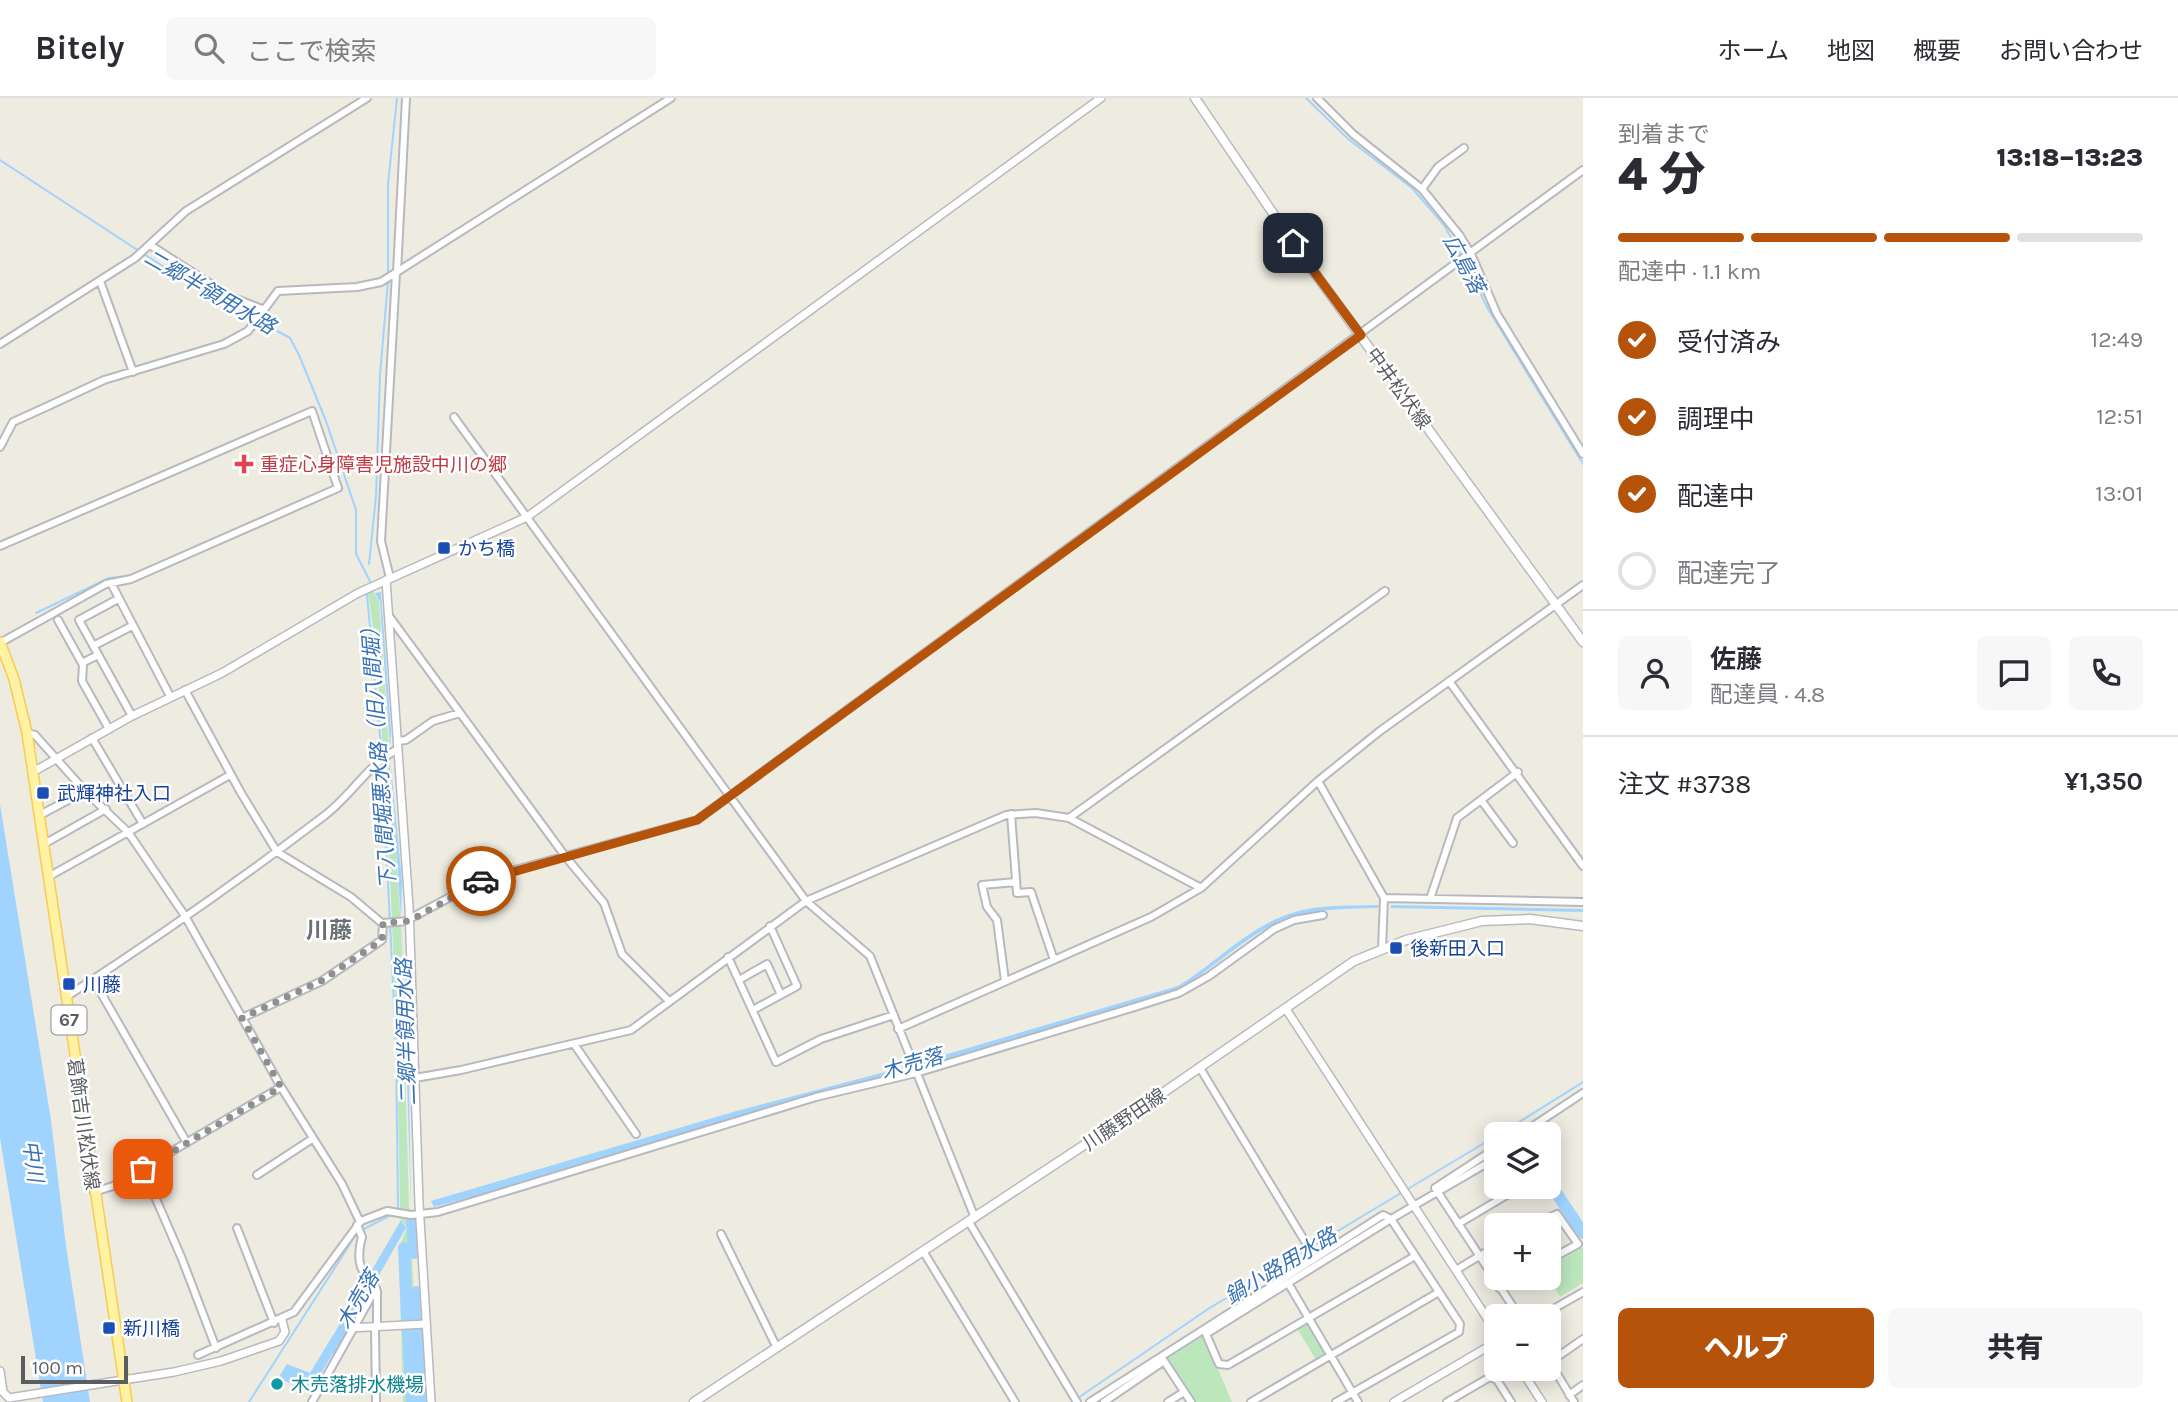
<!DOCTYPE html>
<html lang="ja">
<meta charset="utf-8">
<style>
:root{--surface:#fff;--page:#f7f7f7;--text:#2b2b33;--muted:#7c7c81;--line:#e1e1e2;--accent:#b45309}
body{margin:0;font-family:Karla,"Noto Sans JP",sans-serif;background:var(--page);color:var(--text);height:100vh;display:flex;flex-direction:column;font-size:26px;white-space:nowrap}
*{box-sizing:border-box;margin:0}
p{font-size:23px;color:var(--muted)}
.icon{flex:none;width:38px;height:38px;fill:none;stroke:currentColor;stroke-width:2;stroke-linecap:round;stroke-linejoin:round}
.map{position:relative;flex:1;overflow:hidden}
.side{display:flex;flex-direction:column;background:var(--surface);width:595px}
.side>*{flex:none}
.controls{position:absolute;left:1484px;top:1024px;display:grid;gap:14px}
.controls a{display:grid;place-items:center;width:77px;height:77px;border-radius:10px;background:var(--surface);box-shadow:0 4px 18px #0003;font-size:35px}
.scale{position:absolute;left:21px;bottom:18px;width:107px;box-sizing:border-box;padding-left:7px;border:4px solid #5a5e63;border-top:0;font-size:19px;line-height:24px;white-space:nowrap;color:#5a5e63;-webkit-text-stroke:5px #fff;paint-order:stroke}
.pin{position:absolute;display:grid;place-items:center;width:60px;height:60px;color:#fff;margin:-30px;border-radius:14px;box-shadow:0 4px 10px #0006}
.courier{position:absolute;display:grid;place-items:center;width:70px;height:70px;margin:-35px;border:5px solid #b45309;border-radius:50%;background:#fff;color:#222;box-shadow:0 2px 9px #0007}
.headline em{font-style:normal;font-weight:800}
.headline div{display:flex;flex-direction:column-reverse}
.headline{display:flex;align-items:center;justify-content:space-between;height:119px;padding:0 35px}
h1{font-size:46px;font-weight:800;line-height:52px}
.bar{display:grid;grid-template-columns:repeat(4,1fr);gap:10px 7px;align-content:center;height:84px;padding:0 35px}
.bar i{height:9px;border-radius:5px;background:var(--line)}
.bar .selected{background:var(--accent)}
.bar p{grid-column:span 4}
.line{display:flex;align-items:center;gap:18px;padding:0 35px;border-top:2px solid var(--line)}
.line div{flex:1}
.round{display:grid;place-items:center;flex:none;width:74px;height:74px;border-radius:10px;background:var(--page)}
ol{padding:0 35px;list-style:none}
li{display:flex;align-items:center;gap:21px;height:77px}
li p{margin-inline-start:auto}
li .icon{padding:7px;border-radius:50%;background:var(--accent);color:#fff;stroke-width:4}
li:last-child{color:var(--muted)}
li i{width:38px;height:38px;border:4px solid var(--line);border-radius:50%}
.cta{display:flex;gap:14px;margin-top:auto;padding:14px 35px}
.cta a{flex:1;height:80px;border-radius:10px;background:var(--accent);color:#fff;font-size:28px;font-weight:800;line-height:80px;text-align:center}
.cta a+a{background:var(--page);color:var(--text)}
header{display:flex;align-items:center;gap:42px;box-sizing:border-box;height:98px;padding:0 35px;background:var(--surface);border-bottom:2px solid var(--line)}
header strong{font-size:33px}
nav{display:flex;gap:38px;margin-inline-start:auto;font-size:24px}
.search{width:490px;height:63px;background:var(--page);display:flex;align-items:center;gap:18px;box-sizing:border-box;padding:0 24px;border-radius:10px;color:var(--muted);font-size:26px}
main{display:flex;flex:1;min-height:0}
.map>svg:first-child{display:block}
</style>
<header>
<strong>Bitely</strong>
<div class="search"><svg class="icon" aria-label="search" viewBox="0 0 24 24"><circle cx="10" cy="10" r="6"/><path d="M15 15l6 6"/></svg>ここで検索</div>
<nav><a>ホーム</a><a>地図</a><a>概要</a><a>お問い合わせ</a></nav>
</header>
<main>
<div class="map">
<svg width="1583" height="1304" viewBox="0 0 1583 1304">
<rect width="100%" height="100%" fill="#eeebe1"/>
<!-- green -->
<path fill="#bce7bd" d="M 373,493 L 379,503 L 401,827 L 409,1107 L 420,1304 L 403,1304 L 399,1150 L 407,1130 L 401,1121 L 400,1109 C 398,974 394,840 386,706 C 382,636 379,565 368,495 Z
M 1583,1149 L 1583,1185 L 1560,1199 L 1549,1180 L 1549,1169 Z
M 1305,1225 L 1310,1227 L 1326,1254 L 1316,1262 L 1297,1230 Z
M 1203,1236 L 1232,1304 L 1195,1304 L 1165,1260 Z"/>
<!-- water -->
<path fill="#a0d4ff" d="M 381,494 L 391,633 L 390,651 L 380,504 L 375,495 Z
M 390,659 L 402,783 L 401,821 Z
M 0,706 L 51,1022 L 66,1148 L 90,1304 L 43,1304 L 0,1040 Z
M 1378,807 L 1378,810 C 1350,811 1320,810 1292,819 C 1250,832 1217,869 1179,891 L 919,970 L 917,965 L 1178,888 C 1216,865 1249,828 1292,815 C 1319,806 1350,808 1378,807 Z
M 1391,807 L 1583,811 L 1583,814 L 1391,810 Z
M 402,829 L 409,976 L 407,976 Z
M 908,968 L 909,973 C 748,1011 593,1067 434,1109 L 431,1103 L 740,1012 Z
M 407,981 L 409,981 L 411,1113 Z
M 401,1122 L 406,1130 L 352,1224 L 341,1225 Z
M 333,1237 L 342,1240 L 310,1294 L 278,1280 L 287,1266 L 310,1275 Z"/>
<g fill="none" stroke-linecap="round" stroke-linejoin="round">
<!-- stream -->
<path stroke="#a0d4ff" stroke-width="2" d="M 1306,0 L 1347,40 L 1412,90 L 1444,127 L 1461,157
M 0,62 L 139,153
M 144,156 L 202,194 L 254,221
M 1464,162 L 1488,211 L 1583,366
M 388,177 L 388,86 L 397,0
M 259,223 L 290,240 L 299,257 L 326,323 L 356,412 L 356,456 L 372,487
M 369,466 L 376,398 L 380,277 L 388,183
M 367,497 L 382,659
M 36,515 L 109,480 L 129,478 L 148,470
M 382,665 L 396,947 L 398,1110 L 395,1113
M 1500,1036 L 1583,984
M 1406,1092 L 1496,1038
M 362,1132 L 391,1117
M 1078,1300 L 1208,1211 L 1401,1095
M 249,1304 L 357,1135"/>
<!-- river -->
<path stroke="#a0d4ff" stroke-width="12" d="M 1549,1084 L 1583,1135
M 412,1120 L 414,1155
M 404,1150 L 407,1221
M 417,1194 L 423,1304
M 408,1234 L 412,1304
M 333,1250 L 355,1211"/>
<!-- minor casing -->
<g stroke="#b7b9bf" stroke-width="10">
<path id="minor" d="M 1317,0 L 1353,36 L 1422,91 L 1460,138 L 1471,156 L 1497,216 L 1583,356
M 1422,91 L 1438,69 L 1464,50
M 150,147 L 231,199 L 262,211
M 397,174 L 406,0
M 100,183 L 133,274
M 0,246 L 135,160 L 186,113 L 367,0
M 454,319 L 806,803 L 870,858 L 975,1120
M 0,349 L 13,324 L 46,309 L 104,282 L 224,246 L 248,233 L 278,193 L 357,189 L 381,184 L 671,0
M 0,448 L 312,313 L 338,390 L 131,481 L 106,486 L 0,545
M 390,480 L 381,443 L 396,175
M 111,485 L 170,598
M 118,501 L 79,522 L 132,618
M 389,518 L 565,758 L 604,805 L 622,856 L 669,903
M 58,522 L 83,567 L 82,583 L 109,631
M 93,548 L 132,528
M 82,565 L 98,557
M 1449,583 L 1583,768
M 185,592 L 241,695 L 277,754 L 351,799 L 383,826
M 27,635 L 35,637 L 85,693 L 128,734 L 185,818 L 281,989 L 342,1086 L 360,1124
M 92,640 L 143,726
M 398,643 L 406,642 L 433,623 L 460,615
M 1318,683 L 1384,800 L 1382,851
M 1481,702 L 1513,745
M 1011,716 L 1017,795 L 1031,794 L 1054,862
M 40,717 L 85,693
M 1069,720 L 1385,493
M 44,746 L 106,711
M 48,779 L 230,677
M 1384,800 L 1583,804
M 1430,801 L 1457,720 L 1518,674
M 409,821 L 486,780 L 697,722 L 1583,72
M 728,859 L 776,964 L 821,941 L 894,917
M 93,881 L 187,1045
M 739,882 L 767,866 L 781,897
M 1005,883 L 997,822 L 987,809 L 982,787 L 1016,784
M 66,899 C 154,842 240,782 324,718 C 351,698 368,666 398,651
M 753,912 L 797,888 L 770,828
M 242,920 L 322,883 L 382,842 L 383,825 L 409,823
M 898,931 L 1151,819 L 1201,790 L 1318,683 L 1380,633 L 1583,487
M 574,946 L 636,1036
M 1200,970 L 1315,1160
M 415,980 L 461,972 L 631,932 L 806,803 L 1006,717 L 1036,715 L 1069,720 L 1201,790
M 1521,1036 L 1583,995
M 1496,1050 L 1435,1090 L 1519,1218
M 143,1071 L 182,1161 L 216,1250
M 257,1077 L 312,1041
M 94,1094 L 113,1088 L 281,989
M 969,1124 L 1077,1304
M 1458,1126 L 1522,1088
M 357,1127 L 362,1139 C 355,1166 361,1173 377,1193 L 377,1229
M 1534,1127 L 1557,1116 L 1578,1146 L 1549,1162
M 237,1130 L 274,1225
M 721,1136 L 777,1250
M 923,1153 L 1015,1304
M 1415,1158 L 1228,1267 L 1219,1266 L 1206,1236 L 1391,1121 L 1439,1194
M 1456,1172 L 1496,1148
M 1288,1185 L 1358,1304
M 1499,1190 L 1518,1180
M 1541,1218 L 1583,1194
M 375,1229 L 376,1304
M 198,1257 L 294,1214 L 361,1123 L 387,1113 L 411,1117 L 438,1114 L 816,999 L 916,975 L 1138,908 L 1179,895 L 1209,878 L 1274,831 L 1294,822 L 1323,817
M 1569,1297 L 1583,1287
M 312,1304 L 376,1190
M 1090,1304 L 1383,1117 L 1391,1121 L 1496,1060
M 1104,1304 L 1164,1263 L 1191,1304
M 1168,1304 L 1184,1294
M 1251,1304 L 1439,1194 L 1460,1226 L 1459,1234 L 1336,1304
M 1447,1304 L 1490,1279 L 1497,1282 L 1511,1304
M 1574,1304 L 1550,1264 L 1583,1241"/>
</g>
<!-- tertiary casing -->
<g stroke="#b7b9bf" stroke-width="10">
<path id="tertiary" d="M 386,482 L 409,809 L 419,1105 L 431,1304
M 33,674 L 132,618 L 222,575 L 358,495 L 527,419 L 1101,0
M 1286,911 L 1496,1234
M 349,1230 L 426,1226
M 1520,1270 L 1542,1304
M 0,1273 L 3,1294 L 9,1300 L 174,1274 L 221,1263 L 279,1243 L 285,1234 L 282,1222
M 1394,1304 L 1496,1244"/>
</g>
<!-- secondary casing -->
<g stroke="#b7bbc1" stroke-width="11">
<path id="secondary" d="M 1195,0 L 1293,145 L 1583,544
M 694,1304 L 1154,1001 L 1354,863 L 1406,842 L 1482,823 L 1530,821 L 1583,828"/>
</g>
<!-- primary casing -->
<g stroke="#f7cc50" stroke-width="12">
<path id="primary" d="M 0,544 L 14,581 L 27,635 L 127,1304"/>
</g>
<!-- minor -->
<use href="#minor" stroke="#fff" stroke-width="6"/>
<!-- tertiary -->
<use href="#tertiary" stroke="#fff" stroke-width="7"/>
<!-- secondary -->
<use href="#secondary" stroke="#fff" stroke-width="8"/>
<!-- primary -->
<use href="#primary" stroke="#fff2a5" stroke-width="9"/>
</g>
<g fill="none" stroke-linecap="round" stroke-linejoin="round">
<!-- done -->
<path stroke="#8e8f8f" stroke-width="7" stroke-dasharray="0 12.6" d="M 143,1071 L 281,989 L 242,920 L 321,883 L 382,842 L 383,825 L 409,823 L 481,783"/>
<!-- route -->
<path stroke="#b45309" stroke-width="9" d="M 481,783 L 697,722 L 1361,237 L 1293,145"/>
</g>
<!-- markers -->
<path fill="#e0444e" stroke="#fff" stroke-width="2.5" d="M240.5 355.5h7v7h7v7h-7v7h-7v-7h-7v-7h7z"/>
<g fill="#1a4fb4" stroke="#fff" stroke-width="2.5">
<rect x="437" y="443" width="14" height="14" rx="3.5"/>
<rect x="36" y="688" width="14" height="14" rx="3.5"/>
<rect x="1389" y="843" width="14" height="14" rx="3.5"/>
<rect x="62" y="879" width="14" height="14" rx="3.5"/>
<rect x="102" y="1223" width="14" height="14" rx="3.5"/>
</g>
<circle fill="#0f9aa8" stroke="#fff" stroke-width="2.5" cx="277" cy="1286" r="7"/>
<g text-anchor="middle" stroke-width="5" stroke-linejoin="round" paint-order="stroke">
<!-- shield labels -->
<rect fill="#fff" stroke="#8c8e92" stroke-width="2" x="51.5" y="907.5" width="35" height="29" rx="5"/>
<g font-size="18" font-weight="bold" fill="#5a5e63">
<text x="69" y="928">67</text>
</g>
<!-- street labels -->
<g font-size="19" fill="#5a5e63" stroke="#fff">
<text transform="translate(1399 290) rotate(54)" y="7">中井松伏線</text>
<text transform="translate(1124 1021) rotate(-34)" y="7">川藤野田線</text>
<text transform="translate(84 1026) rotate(82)" y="7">葛飾吉川松伏線</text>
</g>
<!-- health labels -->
<g font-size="19" fill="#be3a42" stroke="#fff" text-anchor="start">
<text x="260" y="373">重症心身障害児施設中川の郷</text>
</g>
<!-- transit labels -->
<g font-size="19" fill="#164399" stroke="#fff" text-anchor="start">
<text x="458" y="457">かち橋</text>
<text x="57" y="702">武輝神社入口</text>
<text x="1410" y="857">後新田入口</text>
<text x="83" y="893">川藤</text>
<text x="123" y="1237">新川橋</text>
</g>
<!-- culture labels -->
<g font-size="19" fill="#0d838f" stroke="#fff" text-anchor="start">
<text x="291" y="1293">木売落排水機場</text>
</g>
<!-- water labels -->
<g font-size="21" font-style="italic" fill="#3973b6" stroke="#fff">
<text transform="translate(1464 166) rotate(62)" y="7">広島落</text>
<text transform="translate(210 194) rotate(30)" y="7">二郷半領用水路</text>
<text transform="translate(379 655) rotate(-94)" y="7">下八間堀悪水路（旧八間堀）</text>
<text transform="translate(406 934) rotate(-92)" y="7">二郷半領用水路</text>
<text transform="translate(912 966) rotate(-16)" y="7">木売落</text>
<text transform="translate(33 1063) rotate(82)" y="7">中川</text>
<text transform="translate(1281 1168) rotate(-31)" y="7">鍋小路用水路</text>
<text transform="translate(358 1202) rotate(-60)" y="7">木売落</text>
</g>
<!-- quarter labels -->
<g font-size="23" font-weight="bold" fill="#6b7075" stroke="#fff">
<text x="329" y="840">川藤</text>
</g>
</g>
</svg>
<div class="controls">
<a><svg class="icon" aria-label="layers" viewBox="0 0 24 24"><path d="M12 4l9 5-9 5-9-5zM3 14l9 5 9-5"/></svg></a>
<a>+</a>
<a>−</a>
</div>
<div class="scale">100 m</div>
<div class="pin" style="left:143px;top:1071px;background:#ea580c"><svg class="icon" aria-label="bag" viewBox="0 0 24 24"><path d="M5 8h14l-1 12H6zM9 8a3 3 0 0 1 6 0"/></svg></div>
<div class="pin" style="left:1293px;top:145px;background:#1f2937"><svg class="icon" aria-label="home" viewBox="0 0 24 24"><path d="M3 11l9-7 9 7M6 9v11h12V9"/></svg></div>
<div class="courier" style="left:481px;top:783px"><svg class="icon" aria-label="car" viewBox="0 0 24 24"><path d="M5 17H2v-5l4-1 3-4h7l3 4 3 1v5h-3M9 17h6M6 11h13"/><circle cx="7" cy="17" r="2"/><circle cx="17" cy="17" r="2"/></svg></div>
</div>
<section class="side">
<div class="headline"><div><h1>4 分</h1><p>到着まで</p></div><em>13:18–13:23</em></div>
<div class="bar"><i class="selected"></i><i class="selected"></i><i class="selected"></i><i></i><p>配達中 · 1.1 km</p></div>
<ol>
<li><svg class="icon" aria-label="check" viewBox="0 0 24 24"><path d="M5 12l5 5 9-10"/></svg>受付済み<p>12:49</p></li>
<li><svg class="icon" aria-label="check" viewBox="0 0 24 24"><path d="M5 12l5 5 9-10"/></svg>調理中<p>12:51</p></li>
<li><svg class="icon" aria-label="check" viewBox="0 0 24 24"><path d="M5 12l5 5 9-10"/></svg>配達中<p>13:01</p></li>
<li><i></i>配達完了</li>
</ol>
<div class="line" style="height:126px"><a class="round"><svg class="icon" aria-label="person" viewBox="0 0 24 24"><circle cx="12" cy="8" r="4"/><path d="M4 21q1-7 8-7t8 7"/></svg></a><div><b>佐藤</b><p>配達員 · 4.8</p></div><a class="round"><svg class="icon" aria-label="chat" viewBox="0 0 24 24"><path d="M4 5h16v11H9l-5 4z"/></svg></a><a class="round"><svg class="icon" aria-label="phone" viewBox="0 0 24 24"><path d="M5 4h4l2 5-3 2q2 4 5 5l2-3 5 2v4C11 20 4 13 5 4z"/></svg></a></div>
<div class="line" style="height:91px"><div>注文 #3738</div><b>¥1,350</b></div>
<div class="cta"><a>ヘルプ</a><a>共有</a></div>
</section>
</main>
